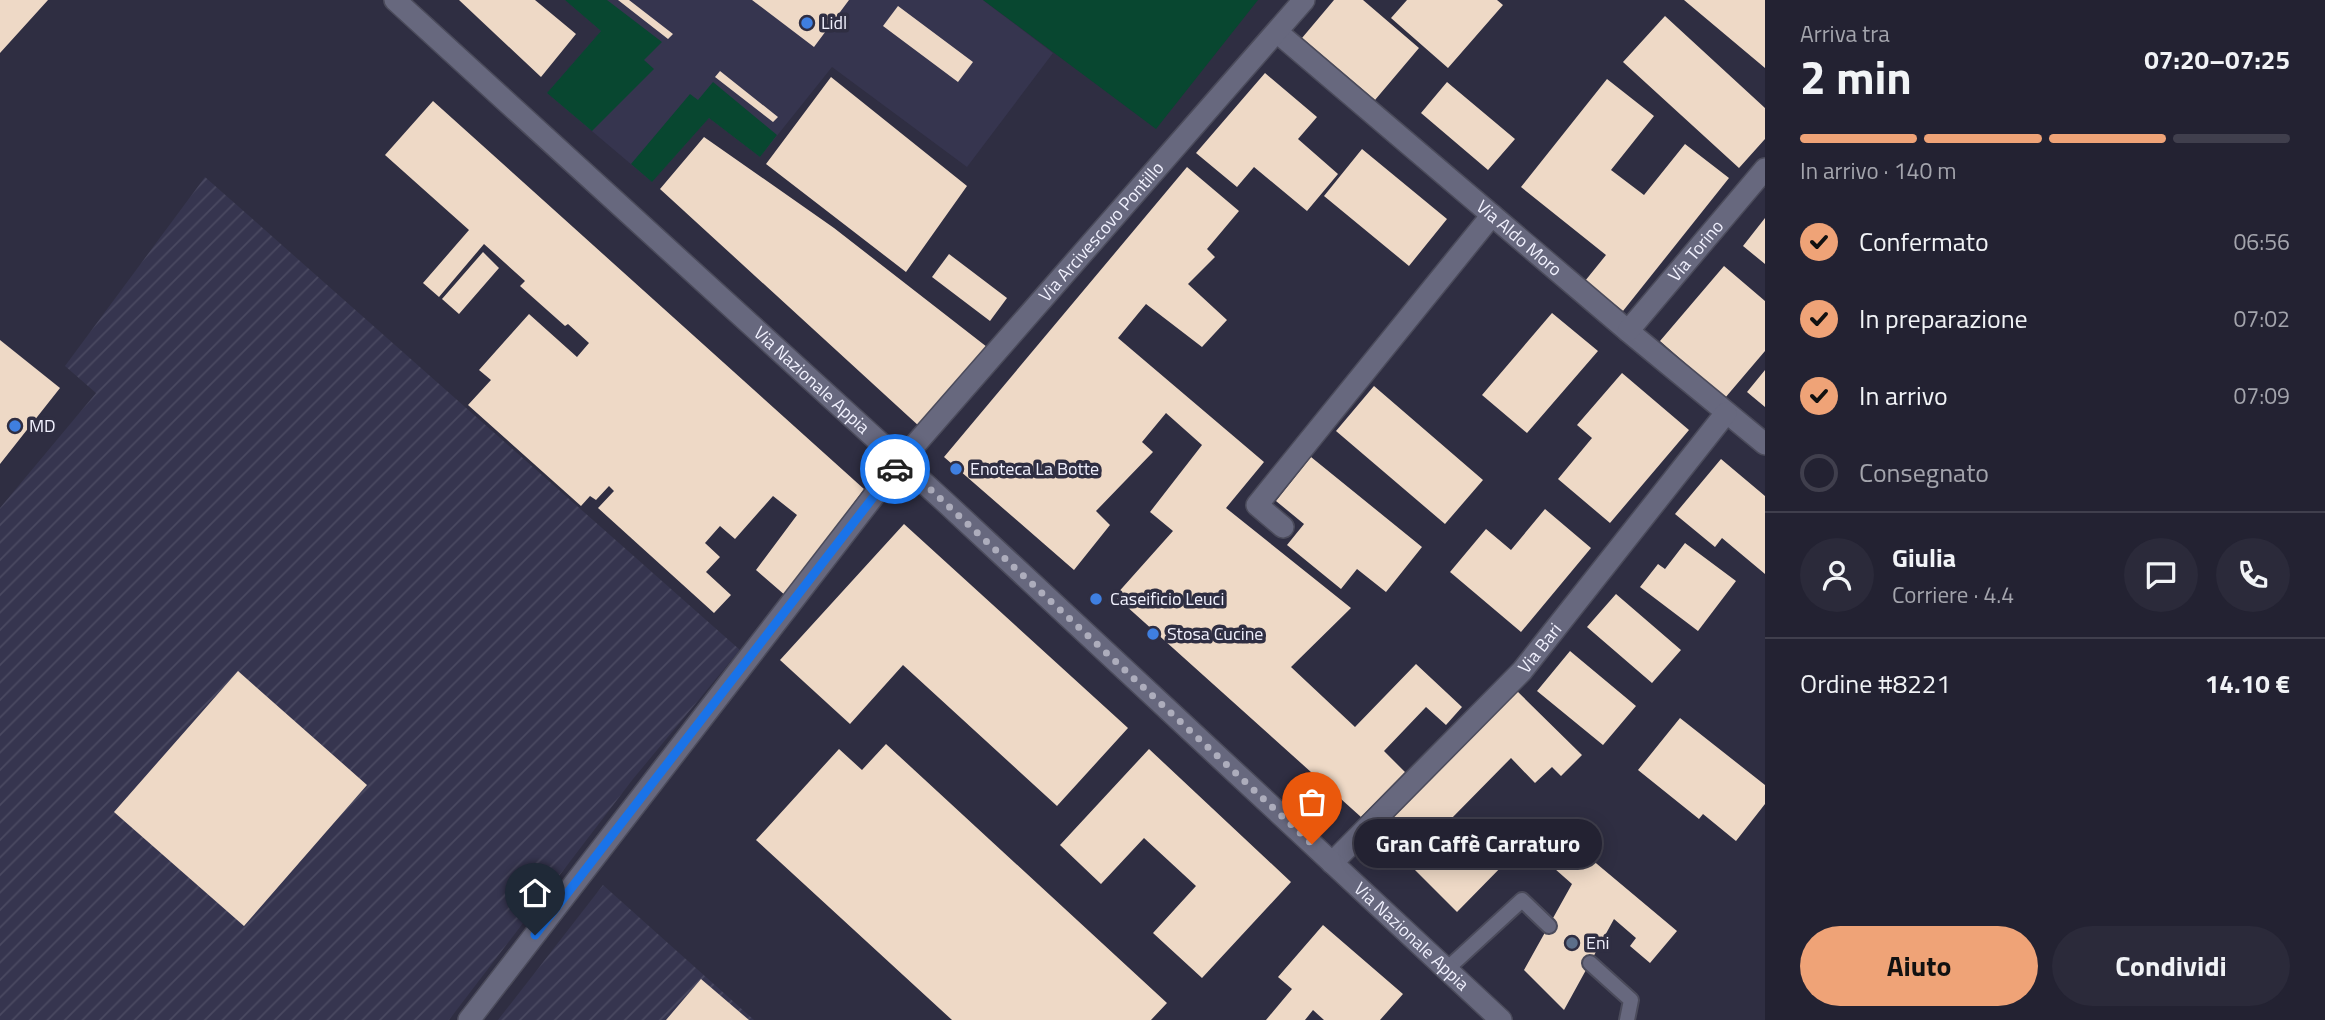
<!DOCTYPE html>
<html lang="it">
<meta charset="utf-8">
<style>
:root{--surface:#232232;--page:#2b2a3a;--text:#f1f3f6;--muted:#a3a4ac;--line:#403f4d;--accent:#efa377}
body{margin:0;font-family:"Titillium Web",sans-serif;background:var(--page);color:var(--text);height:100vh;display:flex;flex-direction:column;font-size:26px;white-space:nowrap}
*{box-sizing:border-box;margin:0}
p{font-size:23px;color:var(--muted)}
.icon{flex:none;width:38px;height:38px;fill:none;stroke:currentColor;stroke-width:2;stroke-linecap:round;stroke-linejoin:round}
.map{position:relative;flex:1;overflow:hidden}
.sheet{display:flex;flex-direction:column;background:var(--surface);width:560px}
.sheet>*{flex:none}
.pin{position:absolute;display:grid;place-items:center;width:60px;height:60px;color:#fff;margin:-72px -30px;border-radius:50% 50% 50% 0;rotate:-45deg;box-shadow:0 0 7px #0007}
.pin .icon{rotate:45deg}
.courier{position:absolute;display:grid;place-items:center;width:70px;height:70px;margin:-35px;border:5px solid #1a73e8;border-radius:50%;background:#fff;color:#222;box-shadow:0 2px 9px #0007}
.bubble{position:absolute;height:49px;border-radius:24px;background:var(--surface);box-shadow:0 4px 18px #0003,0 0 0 2px var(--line);font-size:23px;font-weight:700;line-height:49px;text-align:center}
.head em{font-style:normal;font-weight:700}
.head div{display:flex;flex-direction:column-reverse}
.head{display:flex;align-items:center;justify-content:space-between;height:119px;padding:0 35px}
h1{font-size:46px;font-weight:700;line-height:52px}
.bar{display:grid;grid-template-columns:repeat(4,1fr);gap:10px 7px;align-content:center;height:84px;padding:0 35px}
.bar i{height:9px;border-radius:5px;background:var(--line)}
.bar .selected{background:var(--accent)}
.bar p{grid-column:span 4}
.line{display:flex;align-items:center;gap:18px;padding:0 35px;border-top:2px solid var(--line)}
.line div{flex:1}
.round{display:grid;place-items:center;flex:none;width:74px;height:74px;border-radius:37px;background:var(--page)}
ol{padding:0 35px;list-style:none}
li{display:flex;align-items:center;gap:21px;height:77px}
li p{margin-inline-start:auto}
li .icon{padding:7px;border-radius:50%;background:var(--accent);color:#111;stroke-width:4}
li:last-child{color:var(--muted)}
li i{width:38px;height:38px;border:4px solid var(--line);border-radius:50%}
.primary-button{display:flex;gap:14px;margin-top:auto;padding:14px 35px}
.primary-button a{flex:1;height:80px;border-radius:42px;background:var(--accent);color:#111;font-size:28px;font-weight:700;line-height:80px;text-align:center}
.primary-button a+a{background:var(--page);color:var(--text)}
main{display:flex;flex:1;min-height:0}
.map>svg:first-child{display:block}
</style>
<main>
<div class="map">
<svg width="1765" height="1020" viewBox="0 0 1765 1020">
<defs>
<pattern id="industrial-furrows" width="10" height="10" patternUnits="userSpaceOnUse" patternTransform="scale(1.75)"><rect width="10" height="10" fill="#36354f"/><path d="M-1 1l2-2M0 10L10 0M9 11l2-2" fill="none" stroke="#4a4961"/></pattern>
</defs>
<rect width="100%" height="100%" fill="#2f2e42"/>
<!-- built -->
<path fill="#36354f" d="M 565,0 L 983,0 L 1053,53 L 967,167 L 832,67 L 760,157 L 709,118 L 652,182 L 547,93 L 601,31 Z"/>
<!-- industrial -->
<path fill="url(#industrial-furrows)" d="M 205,177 L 740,650 L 633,779 L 449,1020 L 0,1020 L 0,508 L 96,393 L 65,366 Z
M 603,885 L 754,1020 L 498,1020 Z"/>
<!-- green -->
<path fill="#084730" d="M 565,0 L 607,0 L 662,42 L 644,60 L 654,69 L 592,131 L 547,93 L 601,31 Z
M 983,0 L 1258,0 L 1156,129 Z
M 713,82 L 777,135 L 760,157 L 709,118 L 652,182 L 631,164 L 690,94 L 698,100 Z"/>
<!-- building -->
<path fill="#eed9c6" d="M 0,0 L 48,0 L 0,53 Z
M 459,0 L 535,0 L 576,34 L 541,77 Z
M 618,0 L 629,0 L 673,34 L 668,39 Z
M 752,0 L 849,0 L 814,47 Z
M 1334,0 L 1363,0 L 1419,48 L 1375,100 L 1302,38 Z
M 1407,0 L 1497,0 L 1503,5 L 1448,68 L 1391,18 Z
M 1684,0 L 1765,0 L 1765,68 Z
M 898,6 L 973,62 L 958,82 L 883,26 Z
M 1665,16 L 1765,108 L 1765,139 L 1739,168 L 1623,62 Z
M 720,71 L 778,117 L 773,122 L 715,77 Z
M 1265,73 L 1317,117 L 1298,139 L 1338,174 L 1307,211 L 1254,167 L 1237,187 L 1196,153 Z
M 831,77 L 967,186 L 906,272 L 766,164 Z
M 1607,79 L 1654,116 L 1611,170 L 1644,195 L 1685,144 L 1729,178 L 1623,311 L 1585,281 L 1606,255 L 1521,187 Z
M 1447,82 L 1515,139 L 1488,170 L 1421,113 Z
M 433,101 L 864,489 L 786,596 L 756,570 L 797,515 L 773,496 L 735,539 L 720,526 L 705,543 L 720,557 L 706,572 L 731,595 L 714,613 L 598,508 L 614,491 L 609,486 L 596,500 L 590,496 L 581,506 L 468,405 L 491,380 L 479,370 L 529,314 L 577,357 L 589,343 L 568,324 L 565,326 L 520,286 L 525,281 L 484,244 L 439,297 L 423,283 L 469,230 L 385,155 Z
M 704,137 L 834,228 L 987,347 L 920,427 L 660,189 Z
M 1362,149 L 1447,219 L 1409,266 L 1324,196 Z
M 1187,167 L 1239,211 L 1207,249 L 1215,257 L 1188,284 L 1227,320 L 1202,347 L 1146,304 L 1118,338 L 1264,462 L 1226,508 L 1351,608 L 1291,667 L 1355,727 L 1416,664 L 1462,707 L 1446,725 L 1426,707 L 1384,751 L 1405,772 L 1361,817 L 1115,596 L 1173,531 L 1150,512 L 1202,445 L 1166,413 L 1142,442 L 1153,452 L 1096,511 L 1110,525 L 1074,570 L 944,457 Z
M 1765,218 L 1765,264 L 1743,246 Z
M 483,252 L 499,268 L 459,314 L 442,299 Z
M 949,254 L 1007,298 L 990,321 L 932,277 Z
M 1724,266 L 1765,301 L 1765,351 L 1725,398 L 1660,341 Z
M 1552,313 L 1598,351 L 1527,433 L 1482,395 Z
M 0,340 L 60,388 L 0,464 Z
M 1765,370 L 1765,407 L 1747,392 Z
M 1622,373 L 1689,430 L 1610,523 L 1558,479 L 1592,438 L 1577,425 Z
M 1374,386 L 1483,480 L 1445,524 L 1336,431 Z
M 1311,457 L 1422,547 L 1386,592 L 1357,569 L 1341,589 L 1287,545 L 1304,524 L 1276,501 Z
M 1721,459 L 1765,496 L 1765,574 L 1722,538 L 1715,547 L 1675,514 Z
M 1545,509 L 1591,548 L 1521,632 L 1450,572 L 1486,529 L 1511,550 Z
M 904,524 L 1128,728 L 1057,806 L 903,665 L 850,724 L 780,660 Z
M 1685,543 L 1736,581 L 1698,631 L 1640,587 L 1658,564 L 1665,569 Z
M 1616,594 L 1681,650 L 1652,683 L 1587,627 Z
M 1570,651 L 1636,706 L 1603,745 L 1537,691 Z
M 238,671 L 367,785 L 244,926 L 114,812 Z
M 1517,691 L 1582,755 L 1561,776 L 1552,767 L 1535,783 L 1511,758 L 1448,822 L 1471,846 L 1484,833 L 1510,858 L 1457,912 L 1378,833 Z
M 1680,718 L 1765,785 L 1765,804 L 1736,841 L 1703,814 L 1699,819 L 1638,770 Z
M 886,744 L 1167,1003 L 1151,1020 L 952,1020 L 756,840 L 839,749 L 862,770 Z
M 1149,749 L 1291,882 L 1202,978 L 1153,933 L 1196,886 L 1144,838 L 1101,884 L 1060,845 Z
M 1566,838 L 1677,931 L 1650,963 L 1630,946 L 1636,938 L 1614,919 L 1564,1010 L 1524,970 L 1572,884 L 1546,861 Z
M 1323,925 L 1403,994 L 1380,1020 L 1324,1020 L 1313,1010 L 1305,1020 L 1266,1020 L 1292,989 L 1278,977 Z
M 701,979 L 749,1020 L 666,1020 Z"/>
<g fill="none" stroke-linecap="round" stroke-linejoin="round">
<!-- lane casing -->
<g stroke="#4b4b5b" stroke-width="18">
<path id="lane" d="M 1590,963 L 1631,1000 L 1627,1020
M 1447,969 L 1522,900 L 1549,926"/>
</g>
<!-- street casing -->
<g stroke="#4b4b5b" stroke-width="24">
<g id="street">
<path id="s1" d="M 1277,32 L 1628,331 L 1765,444"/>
<path id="s2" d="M 1628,331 L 1765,169"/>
<path id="s3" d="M 900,462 L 1304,0"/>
<path d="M 1283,527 L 1257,505 L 1492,215"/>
<path id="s4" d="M 1332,863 L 1522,671 L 1726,413"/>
</g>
</g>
<!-- secondary casing -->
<g stroke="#4b4b5b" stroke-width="24">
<g id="secondary">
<path id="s5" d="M 395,0 L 945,502 L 1501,1020"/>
<path d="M 469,1020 L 900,462"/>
</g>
</g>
<!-- lane -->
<use href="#lane" stroke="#67687e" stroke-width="14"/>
<!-- street -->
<use href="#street" stroke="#67687e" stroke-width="21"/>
<!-- secondary -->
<use href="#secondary" stroke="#67687e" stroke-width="21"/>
</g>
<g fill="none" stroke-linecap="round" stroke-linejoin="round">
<!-- done -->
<path stroke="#adadbc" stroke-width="7" stroke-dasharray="0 12.6" d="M 895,469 L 900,462 L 915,475 L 1312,844"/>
<!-- route -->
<path stroke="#1a73e8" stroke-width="9" d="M 535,935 L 895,469"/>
</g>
<!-- markers -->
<g fill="#3f7fe0" stroke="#2f2e42" stroke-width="2.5">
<circle cx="807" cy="23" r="7"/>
<circle cx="15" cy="426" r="7"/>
<circle cx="956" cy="469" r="7"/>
<circle cx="1096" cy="599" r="7"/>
<circle cx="1153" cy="634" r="7"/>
</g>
<circle fill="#5c6f8a" stroke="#2f2e42" stroke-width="2.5" cx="1572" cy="943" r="7"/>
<g text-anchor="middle" stroke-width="7" stroke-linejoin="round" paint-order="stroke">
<!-- poi labels -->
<g font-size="18" fill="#f1f1fe" stroke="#2f2e42" text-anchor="start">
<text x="821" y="29">Lidl</text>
<text x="29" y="432">MD</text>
<text x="970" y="475">Enoteca La Botte</text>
<text x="1110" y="605">Caseificio Leuci</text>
<text x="1167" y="640">Stosa Cucine</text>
<text x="1586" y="949">Eni</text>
</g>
<!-- street labels -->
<g font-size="18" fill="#f1f1fe" stroke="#2f2e42">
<text dy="6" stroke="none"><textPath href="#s3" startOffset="306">Via Arcivescovo Pontillo</textPath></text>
<text dy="6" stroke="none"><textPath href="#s1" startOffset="318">Via Aldo Moro</textPath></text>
<text dy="6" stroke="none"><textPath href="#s2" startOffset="105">Via Torino</textPath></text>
<text dy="6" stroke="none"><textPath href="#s5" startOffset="564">Via Nazionale Appia</textPath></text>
<text dy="6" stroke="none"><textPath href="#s4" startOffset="299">Via Bari</textPath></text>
<text dy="6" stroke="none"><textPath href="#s5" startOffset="1382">Via Nazionale Appia</textPath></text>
</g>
</g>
</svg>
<div class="pin" style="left:1312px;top:844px;background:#ea580c"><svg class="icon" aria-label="bag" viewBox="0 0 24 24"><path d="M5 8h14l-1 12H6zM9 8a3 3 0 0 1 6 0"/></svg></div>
<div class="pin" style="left:535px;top:935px;background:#1f2937"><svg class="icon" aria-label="home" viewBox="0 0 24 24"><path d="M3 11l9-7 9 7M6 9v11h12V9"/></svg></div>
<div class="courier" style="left:895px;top:469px"><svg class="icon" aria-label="car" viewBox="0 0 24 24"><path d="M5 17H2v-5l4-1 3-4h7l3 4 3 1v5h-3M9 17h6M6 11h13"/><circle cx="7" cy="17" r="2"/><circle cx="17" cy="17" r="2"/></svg></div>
<div class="bubble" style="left:1354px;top:819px;width:248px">Gran Caffè Carraturo</div>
</div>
<section class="sheet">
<div class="head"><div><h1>2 min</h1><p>Arriva tra</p></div><em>07:20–07:25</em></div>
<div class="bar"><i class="selected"></i><i class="selected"></i><i class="selected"></i><i></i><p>In arrivo · 140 m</p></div>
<ol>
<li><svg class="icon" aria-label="check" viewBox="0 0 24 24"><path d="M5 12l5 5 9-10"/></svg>Confermato<p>06:56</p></li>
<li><svg class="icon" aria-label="check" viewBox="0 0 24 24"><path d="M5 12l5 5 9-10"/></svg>In preparazione<p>07:02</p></li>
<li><svg class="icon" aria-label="check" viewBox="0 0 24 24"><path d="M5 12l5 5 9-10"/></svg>In arrivo<p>07:09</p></li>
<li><i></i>Consegnato</li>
</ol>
<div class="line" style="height:126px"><a class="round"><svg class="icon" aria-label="person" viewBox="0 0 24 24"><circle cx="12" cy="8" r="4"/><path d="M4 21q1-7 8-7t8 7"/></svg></a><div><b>Giulia</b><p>Corriere · 4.4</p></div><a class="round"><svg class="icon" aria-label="chat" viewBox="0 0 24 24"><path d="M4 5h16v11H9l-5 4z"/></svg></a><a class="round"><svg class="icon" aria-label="phone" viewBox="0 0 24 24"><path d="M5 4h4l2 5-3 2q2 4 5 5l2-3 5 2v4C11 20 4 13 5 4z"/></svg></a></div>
<div class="line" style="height:91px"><div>Ordine #8221</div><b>14.10 €</b></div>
<div class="primary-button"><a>Aiuto</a><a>Condividi</a></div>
</section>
</main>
